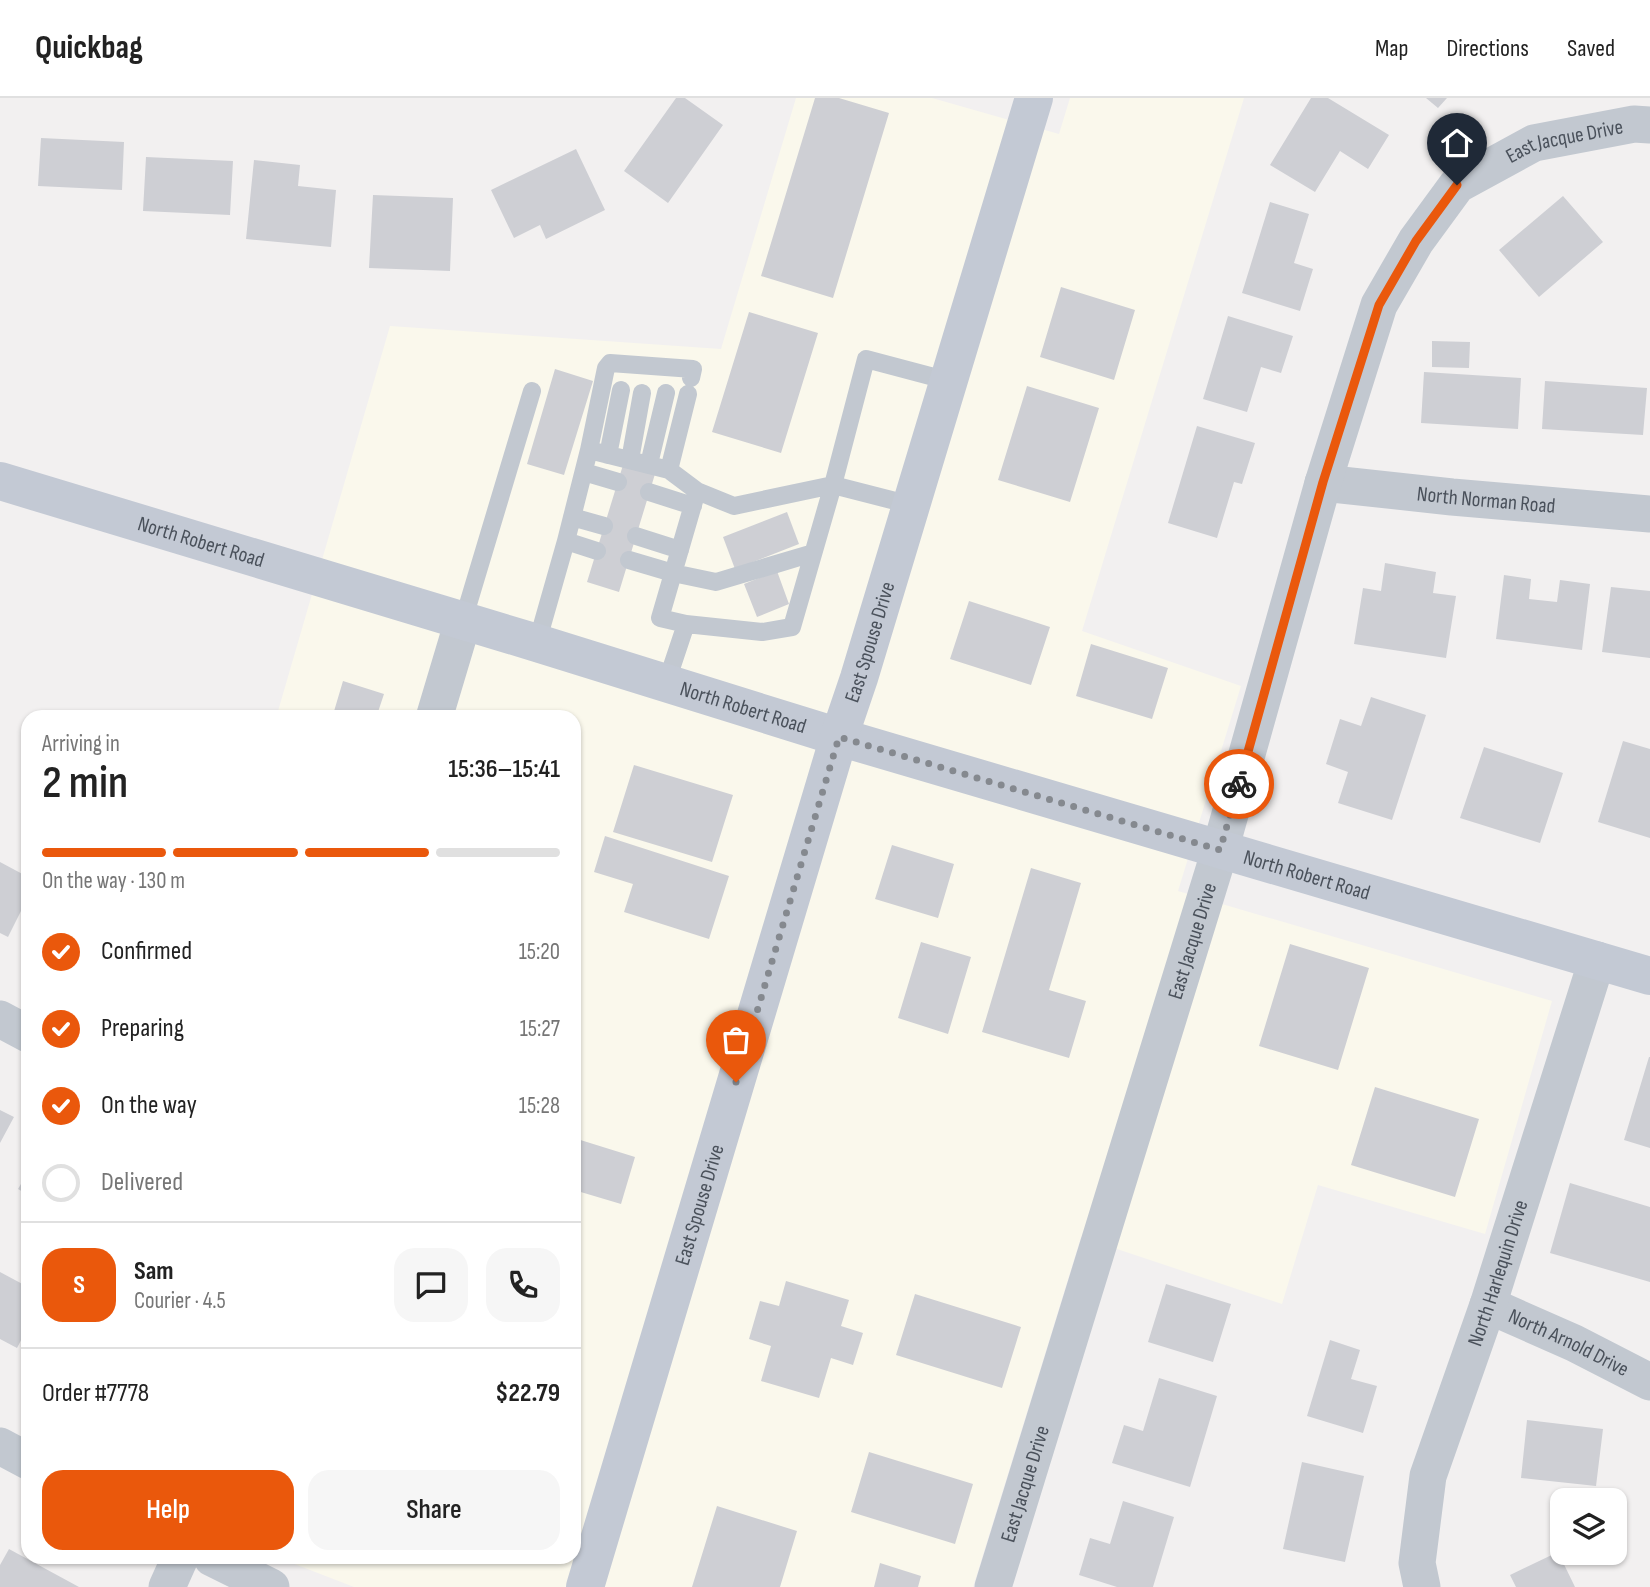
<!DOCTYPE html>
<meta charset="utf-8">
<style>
:root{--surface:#fff;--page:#f6f6f6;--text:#222;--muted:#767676;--line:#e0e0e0;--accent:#ea580c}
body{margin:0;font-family:"Sofia Sans Condensed",sans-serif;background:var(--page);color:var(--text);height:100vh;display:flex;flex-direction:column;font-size:26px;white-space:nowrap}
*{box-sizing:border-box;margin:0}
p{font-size:23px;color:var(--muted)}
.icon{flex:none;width:38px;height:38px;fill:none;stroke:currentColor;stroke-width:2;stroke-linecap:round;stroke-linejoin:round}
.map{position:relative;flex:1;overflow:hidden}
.sheet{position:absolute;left:21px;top:612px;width:560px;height:854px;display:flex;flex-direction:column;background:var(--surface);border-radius:21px;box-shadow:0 2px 5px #0004}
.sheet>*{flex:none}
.tools{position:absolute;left:1550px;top:1390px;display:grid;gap:14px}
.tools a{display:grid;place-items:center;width:77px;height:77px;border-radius:14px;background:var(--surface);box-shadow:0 2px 5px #0004;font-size:35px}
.pin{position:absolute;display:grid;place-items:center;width:60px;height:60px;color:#fff;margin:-72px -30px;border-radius:50% 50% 50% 0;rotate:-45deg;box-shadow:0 0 7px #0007}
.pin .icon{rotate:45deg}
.courier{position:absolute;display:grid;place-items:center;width:70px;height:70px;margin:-35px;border:5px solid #ea580c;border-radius:50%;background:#fff;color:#222;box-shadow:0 2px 9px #0007}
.headline em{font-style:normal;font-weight:600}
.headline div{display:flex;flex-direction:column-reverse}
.headline{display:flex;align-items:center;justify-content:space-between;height:119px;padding:0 21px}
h1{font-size:46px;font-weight:600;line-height:52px}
.bar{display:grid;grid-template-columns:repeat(4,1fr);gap:10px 7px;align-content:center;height:84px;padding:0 21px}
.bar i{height:9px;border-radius:5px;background:var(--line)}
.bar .selected{background:var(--accent)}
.bar p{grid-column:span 4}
.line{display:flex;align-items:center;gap:18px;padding:0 21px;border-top:2px solid var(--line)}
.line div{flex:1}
.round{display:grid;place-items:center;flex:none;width:74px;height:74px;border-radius:21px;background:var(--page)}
ol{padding:0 21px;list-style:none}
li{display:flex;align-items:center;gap:21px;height:77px}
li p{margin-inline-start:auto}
li .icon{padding:7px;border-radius:50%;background:var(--accent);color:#fff;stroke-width:4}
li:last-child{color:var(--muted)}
li i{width:38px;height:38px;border:4px solid var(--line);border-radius:50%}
.primary-button{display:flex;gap:14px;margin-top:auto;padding:14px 21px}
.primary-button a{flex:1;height:80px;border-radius:21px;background:var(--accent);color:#fff;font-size:28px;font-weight:600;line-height:80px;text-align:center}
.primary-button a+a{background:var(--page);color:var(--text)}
header{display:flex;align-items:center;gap:42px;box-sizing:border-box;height:98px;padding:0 35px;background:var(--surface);border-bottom:2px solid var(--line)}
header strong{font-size:33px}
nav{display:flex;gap:38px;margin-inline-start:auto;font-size:24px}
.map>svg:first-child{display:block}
</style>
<header>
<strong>Quickbag</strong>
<nav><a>Map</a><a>Directions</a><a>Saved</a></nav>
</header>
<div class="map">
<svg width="1650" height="1489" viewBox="0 0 1650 1489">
<rect width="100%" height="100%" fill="#f2f0f0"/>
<!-- commercial -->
<path fill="#faf8ec" d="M 796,0 L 932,0 L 1059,36 L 1070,0 L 1244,0 L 1082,533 L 1241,588 L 1178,793 L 1552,903 L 1485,1136 L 1318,1087 L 1282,1206 L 1081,1139 L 973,1489 L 354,1489 L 279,1460 L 574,1460 L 574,620 L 276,620 L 390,228 L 721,251 Z"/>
<!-- building -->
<path fill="#cecfd4" d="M 676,0 L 685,0 L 723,27 L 668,105 L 624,73 Z
M 815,0 L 839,0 L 889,15 L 833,200 L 761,178 Z
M 1311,0 L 1328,0 L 1389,37 L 1368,71 L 1340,53 L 1315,94 L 1270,67 Z
M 1426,0 L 1447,0 L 1438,10 Z
M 41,40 L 124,44 L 122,92 L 38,88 Z
M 576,51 L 605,112 L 546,141 L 540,127 L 514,140 L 491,92 Z
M 146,59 L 233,63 L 230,117 L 143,113 Z
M 254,62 L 300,67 L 298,88 L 336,92 L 331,149 L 246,141 Z
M 373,97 L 453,100 L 450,173 L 369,170 Z
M 1563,98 L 1603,144 L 1539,199 L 1499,152 Z
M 1270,104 L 1309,116 L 1294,165 L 1313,171 L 1300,213 L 1242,195 Z
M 1061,189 L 1135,212 L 1114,282 L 1040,259 Z
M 749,214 L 818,235 L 781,355 L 712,334 Z
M 1228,218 L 1293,238 L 1281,275 L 1261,269 L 1247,314 L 1203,301 Z
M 1432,243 L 1470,244 L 1469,270 L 1432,269 Z
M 555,271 L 593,283 L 564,377 L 527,366 Z
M 1424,274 L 1521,280 L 1518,331 L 1421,325 Z
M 1545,283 L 1647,290 L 1643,337 L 1542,331 Z
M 1027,288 L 1099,310 L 1070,404 L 998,382 Z
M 1197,328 L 1255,345 L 1242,386 L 1234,384 L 1217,440 L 1168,425 Z
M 623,367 L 655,376 L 619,494 L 587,484 Z
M 787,414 L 799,446 L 735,471 L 723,439 Z
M 1385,465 L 1436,474 L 1433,495 L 1456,498 L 1446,560 L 1354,546 L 1363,490 L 1381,493 Z
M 777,473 L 789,506 L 757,519 L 744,486 Z
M 1504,477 L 1531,481 L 1529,501 L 1557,504 L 1560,482 L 1590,486 L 1582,552 L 1496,541 Z
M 1611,489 L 1650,493 L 1650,560 L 1602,554 Z
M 969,503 L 1050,529 L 1031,587 L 950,561 Z
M 1091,546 L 1168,570 L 1152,621 L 1076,598 Z
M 343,583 L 384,596 L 376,620 L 332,620 Z
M 1371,599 L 1426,617 L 1392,722 L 1338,705 L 1348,674 L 1326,666 L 1340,621 L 1361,628 Z
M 1623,643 L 1650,651 L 1650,740 L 1598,724 Z
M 1484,649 L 1563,675 L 1540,745 L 1460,720 Z
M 634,667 L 733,697 L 712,764 L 613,734 Z
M 605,738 L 729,778 L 709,841 L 624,814 L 633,786 L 594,774 Z
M 892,747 L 954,766 L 938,820 L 875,801 Z
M 0,764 L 28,779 L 28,799 L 8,839 L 0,835 Z
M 1031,770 L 1081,785 L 1049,892 L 1086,903 L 1069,960 L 982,934 Z
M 921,844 L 971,859 L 948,936 L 898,920 Z
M 1290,846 L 1369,870 L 1338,972 L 1259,948 Z
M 1649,959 L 1650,959 L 1650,1050 L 1624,1042 Z
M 1375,989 L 1479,1021 L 1455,1099 L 1351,1067 Z
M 0,1012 L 14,1019 L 0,1045 Z
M 574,1040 L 635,1059 L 621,1106 L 574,1092 Z
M 28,1074 L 28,1097 L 18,1091 Z
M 1570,1085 L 1650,1109 L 1650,1184 L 1550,1155 Z
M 0,1174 L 28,1189 L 28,1229 L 17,1250 L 0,1241 Z
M 786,1183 L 849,1202 L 841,1228 L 863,1235 L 853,1267 L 831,1260 L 819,1300 L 761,1283 L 771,1248 L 749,1241 L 760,1203 L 779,1208 Z
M 1166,1186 L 1231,1206 L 1213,1264 L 1148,1244 Z
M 915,1196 L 1021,1229 L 1002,1290 L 896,1257 Z
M 1330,1242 L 1360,1252 L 1351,1281 L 1377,1288 L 1363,1335 L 1307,1318 Z
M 1159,1280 L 1217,1298 L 1190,1389 L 1112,1365 L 1124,1327 L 1143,1333 Z
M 1527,1322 L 1603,1331 L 1596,1388 L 1521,1380 Z
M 869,1354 L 973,1386 L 955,1446 L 851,1414 Z
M 1302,1364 L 1364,1378 L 1345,1464 L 1283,1451 Z
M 1123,1403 L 1174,1419 L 1153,1489 L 1117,1489 L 1079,1477 L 1090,1440 L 1110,1446 Z
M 717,1408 L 797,1433 L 780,1489 L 692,1489 Z
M 9,1451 L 79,1489 L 0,1489 L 0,1467 Z
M 1558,1454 L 1575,1489 L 1516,1489 L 1510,1477 Z
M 880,1465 L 921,1478 L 918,1489 L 874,1489 Z"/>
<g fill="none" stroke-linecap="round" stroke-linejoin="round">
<!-- lane -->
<path stroke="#c2c8d0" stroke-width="18" d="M 589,352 L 669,372 L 697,393
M 608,357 L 621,292
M 630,362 L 642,295
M 649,366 L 666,295
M 669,372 L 688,296
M 584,374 L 618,384
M 649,394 L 693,408
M 572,419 L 604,428
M 636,438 L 680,452
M 566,443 L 597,453
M 629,462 L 673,475 L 716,484 L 813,455
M 463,523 L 532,293
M 686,526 L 762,534 L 792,529 L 833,387 L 911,407
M 537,545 L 566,443 L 589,352 L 606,270 L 610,265 L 693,271 L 691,280
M 666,586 L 686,526 L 660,520 L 697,393 L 734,408 L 833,387 L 866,261 L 949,283"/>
<!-- street -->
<g stroke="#c2c8d0" stroke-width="37">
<path id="s1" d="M 1323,385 L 1452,399 L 1650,416"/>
<path d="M 434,620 L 463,523"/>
<path d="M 0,921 L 28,936"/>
<path id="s2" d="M 1488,1207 L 1574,1245 L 1650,1284"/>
<path d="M 0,1348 L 28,1363"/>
<path d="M 212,1460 L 271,1489"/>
<path d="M 167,1489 L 180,1460"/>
<path id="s3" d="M 993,1489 L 1220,752 L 1323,385 L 1379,207 L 1416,143 L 1457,87 L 1534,45 L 1634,26 L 1650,27"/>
<path id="s4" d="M 1422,1489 L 1417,1465 L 1428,1378 L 1488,1207 L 1597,862"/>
</g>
<!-- secondary -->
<g stroke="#c3c9d4" stroke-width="38">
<path id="s5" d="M 0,383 L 537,545 L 839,639 L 1650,878"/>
<path id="s6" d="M 585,1489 L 839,639 L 859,580 L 1034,0"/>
</g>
</g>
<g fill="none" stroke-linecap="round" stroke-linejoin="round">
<!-- done -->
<path stroke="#85898f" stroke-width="7" stroke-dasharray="0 12.6" d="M 736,984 L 839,639 L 1220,752 L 1239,686"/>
<!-- route -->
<path stroke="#ea580c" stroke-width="9" d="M 1239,686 L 1323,384 L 1379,207 L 1416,143 L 1457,87"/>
</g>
<g text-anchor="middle" stroke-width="5" stroke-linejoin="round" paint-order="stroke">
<!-- street labels -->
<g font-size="21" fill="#4a515b" stroke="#fff">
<text dy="7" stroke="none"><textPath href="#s3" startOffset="1600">East Jacque Drive</textPath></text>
<text dy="7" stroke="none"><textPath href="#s1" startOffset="164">North Norman Road</textPath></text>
<text dy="7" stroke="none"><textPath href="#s5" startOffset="210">North Robert Road</textPath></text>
<text dy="7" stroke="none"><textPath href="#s6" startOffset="987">East Spouse Drive</textPath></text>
<text dy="7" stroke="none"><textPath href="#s5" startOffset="777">North Robert Road</textPath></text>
<text dy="7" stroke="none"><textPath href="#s5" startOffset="1365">North Robert Road</textPath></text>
<text dy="7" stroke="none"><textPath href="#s3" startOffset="676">East Jacque Drive</textPath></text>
<text dy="7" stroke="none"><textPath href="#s6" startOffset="399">East Spouse Drive</textPath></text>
<text dy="7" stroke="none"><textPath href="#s4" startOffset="327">North Harlequin Drive</textPath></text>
<text dy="7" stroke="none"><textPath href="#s2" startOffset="89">North Arnold Drive</textPath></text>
<text dy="7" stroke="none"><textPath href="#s3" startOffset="108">East Jacque Drive</textPath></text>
</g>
</g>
</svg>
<div class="tools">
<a><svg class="icon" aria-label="layers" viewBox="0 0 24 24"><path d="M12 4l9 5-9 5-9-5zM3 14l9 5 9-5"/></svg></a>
</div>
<div class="pin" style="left:736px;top:984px;background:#ea580c"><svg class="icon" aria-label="bag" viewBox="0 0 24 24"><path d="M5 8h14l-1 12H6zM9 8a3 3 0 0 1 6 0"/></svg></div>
<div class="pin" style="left:1457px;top:87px;background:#1f2937"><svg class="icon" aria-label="home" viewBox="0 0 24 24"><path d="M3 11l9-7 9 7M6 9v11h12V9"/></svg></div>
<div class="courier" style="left:1239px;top:686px"><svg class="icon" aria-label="bike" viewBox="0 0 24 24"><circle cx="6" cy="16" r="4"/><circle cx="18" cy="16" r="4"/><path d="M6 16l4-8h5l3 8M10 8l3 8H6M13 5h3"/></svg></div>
<section class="sheet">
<div class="headline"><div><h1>2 min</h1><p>Arriving in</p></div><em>15:36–15:41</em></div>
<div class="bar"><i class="selected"></i><i class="selected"></i><i class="selected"></i><i></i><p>On the way · 130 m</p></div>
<ol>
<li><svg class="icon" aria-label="check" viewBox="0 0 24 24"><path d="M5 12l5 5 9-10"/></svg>Confirmed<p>15:20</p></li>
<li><svg class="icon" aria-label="check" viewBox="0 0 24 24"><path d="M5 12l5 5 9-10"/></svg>Preparing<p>15:27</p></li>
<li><svg class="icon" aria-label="check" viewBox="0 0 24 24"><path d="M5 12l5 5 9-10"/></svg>On the way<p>15:28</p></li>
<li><i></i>Delivered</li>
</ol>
<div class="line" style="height:126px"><b class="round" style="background:var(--accent);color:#fff">S</b><div><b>Sam</b><p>Courier · 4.5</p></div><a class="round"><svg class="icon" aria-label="chat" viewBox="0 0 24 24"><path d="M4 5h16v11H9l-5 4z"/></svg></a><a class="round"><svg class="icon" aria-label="phone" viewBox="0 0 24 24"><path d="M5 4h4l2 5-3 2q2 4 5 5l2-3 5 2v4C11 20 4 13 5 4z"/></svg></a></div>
<div class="line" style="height:91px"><div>Order #7778</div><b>$22.79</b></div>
<div class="primary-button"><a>Help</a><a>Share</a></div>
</section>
</div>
